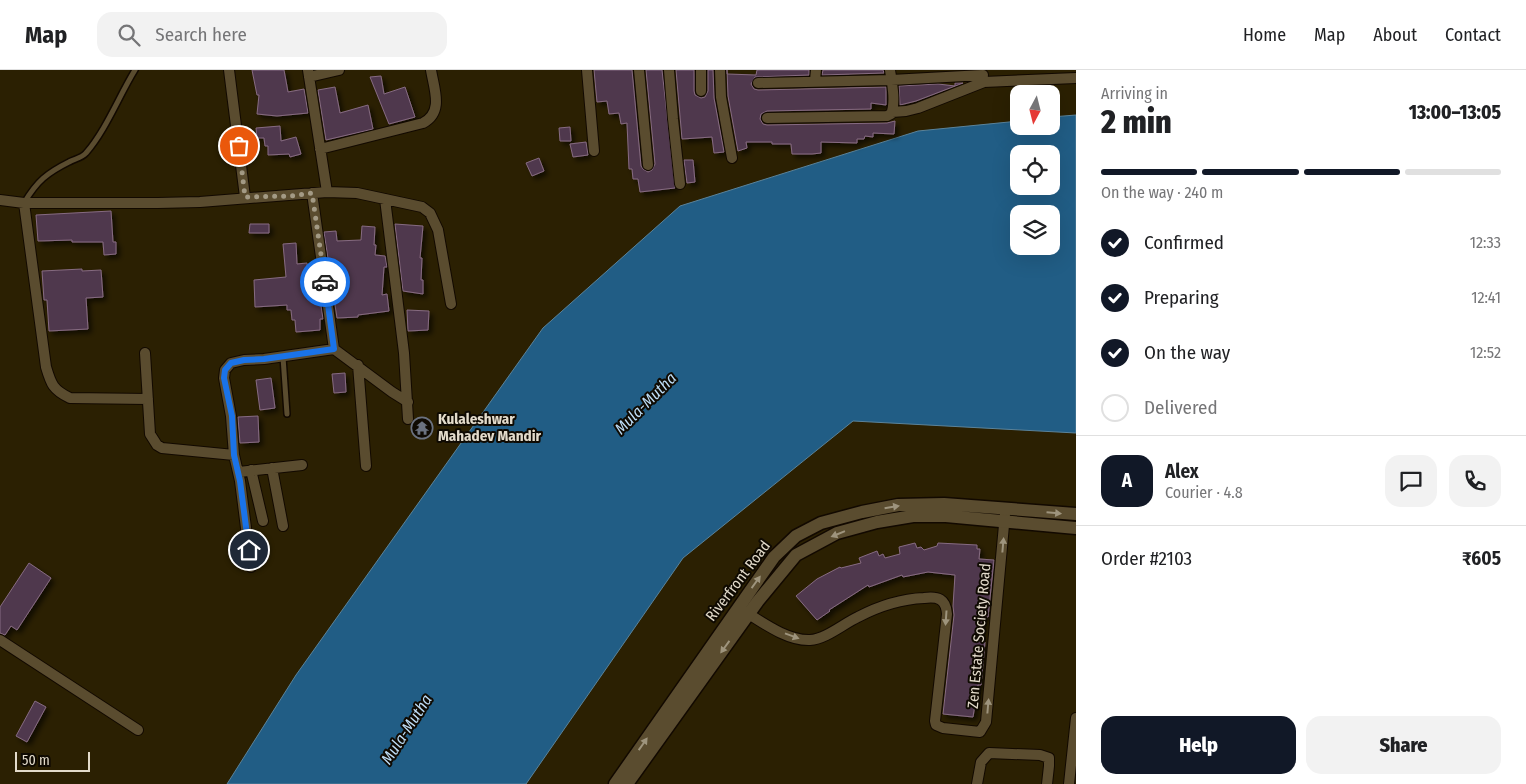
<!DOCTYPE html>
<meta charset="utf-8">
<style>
:root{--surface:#fff;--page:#f2f2f2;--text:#202124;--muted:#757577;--line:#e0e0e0;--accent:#111827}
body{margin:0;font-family:"Fira Sans Condensed",sans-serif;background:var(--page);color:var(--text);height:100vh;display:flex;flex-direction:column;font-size:19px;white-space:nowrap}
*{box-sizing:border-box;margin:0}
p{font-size:16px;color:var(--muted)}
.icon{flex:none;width:28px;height:28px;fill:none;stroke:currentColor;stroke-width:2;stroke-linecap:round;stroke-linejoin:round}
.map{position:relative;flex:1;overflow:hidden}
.panel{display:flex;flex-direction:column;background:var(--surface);width:450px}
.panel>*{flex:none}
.needle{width:32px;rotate:187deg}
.fabs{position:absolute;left:1010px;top:15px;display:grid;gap:10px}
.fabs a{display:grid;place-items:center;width:50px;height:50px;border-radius:10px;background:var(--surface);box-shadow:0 5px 20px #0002;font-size:25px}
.scale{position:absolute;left:15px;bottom:12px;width:75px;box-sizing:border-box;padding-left:5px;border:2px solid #e3dbcb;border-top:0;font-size:14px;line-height:18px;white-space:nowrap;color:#e3dbcb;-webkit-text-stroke:4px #0f0a02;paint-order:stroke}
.pin{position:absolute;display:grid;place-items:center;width:42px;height:42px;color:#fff;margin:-21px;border:2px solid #fff;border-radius:50%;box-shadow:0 1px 5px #0007}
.courier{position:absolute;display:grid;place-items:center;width:50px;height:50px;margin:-25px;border:4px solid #1a73e8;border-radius:50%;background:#fff;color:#222;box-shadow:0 1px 6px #0007}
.summary em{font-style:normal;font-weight:800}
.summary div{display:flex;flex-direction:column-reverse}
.summary{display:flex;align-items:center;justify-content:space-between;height:85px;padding:0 25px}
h1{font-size:32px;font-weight:800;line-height:38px}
.bar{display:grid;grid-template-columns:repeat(4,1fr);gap:8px 5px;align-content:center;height:60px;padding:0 25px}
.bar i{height:6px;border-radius:4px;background:var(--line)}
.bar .current{background:var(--accent)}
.bar p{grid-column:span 4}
.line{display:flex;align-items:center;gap:12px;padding:0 25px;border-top:1px solid var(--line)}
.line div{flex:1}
.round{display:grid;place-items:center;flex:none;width:52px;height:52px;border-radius:15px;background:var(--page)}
ol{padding:0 25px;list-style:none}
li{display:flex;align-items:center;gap:15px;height:55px}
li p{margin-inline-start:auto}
li .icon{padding:5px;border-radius:50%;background:var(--accent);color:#fff;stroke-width:4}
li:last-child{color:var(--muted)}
li i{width:28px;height:28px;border:2px solid var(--line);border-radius:50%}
.action{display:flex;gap:10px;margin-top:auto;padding:10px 25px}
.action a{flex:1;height:58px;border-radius:15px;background:var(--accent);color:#fff;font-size:20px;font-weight:800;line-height:58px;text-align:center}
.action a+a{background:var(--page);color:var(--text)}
header{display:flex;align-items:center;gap:30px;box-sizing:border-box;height:70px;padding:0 25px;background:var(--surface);border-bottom:1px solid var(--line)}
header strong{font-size:24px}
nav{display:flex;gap:28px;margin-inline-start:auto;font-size:18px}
.search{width:350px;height:45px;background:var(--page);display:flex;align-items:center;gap:12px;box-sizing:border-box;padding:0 18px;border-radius:15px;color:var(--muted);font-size:19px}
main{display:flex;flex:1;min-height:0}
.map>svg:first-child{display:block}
</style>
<header>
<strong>Map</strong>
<div class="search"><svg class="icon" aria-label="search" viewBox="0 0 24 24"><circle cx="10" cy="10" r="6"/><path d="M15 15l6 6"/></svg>Search here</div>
<nav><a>Home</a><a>Map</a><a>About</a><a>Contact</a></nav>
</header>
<main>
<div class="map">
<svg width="1076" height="714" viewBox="0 0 1076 714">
<defs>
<filter id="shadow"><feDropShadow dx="3.5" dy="3.5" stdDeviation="2.5" flood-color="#0009"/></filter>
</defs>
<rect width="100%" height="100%" fill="#2b2002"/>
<!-- water -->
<path fill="#215d85" stroke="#5b839a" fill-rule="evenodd" d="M 1076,45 L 1076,363 L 853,351 L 683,488 L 526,714 L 227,714 L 296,605 L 543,258 L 680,136 L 918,61 L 1019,51 L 1019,56 L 1051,56 L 1051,47 ZM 1019,84 L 1051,84 L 1051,116 L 1019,116 ZM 1019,144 L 1051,144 L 1051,176 L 1019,176 Z"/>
<!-- building -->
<path fill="#50384d" stroke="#866b82" filter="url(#shadow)" d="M 252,0 L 284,0 L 288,22 L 304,19 L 308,43 L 277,46 L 257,44 L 259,25 L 257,25 Z
M 594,0 L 632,0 L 641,96 L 643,99 L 648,102 L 652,100 L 655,94 L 646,0 L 662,0 L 675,118 L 640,122 L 638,109 L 633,109 L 632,99 L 629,99 L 627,53 L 621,54 L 619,43 L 609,44 L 607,31 L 597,32 Z
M 676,0 L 694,0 L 694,21 L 695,25 L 701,28 L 705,27 L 708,21 L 708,0 L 713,0 L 714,28 L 724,82 L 714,83 L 712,67 L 682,69 Z
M 727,0 L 727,4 L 756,5 L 757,0 L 809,0 L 809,5 L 755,7 L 751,14 L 754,19 L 758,20 L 886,17 L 886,35 L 871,33 L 871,39 L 767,41 L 761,44 L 760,49 L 763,54 L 767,55 L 887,53 L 895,51 L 894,64 L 873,63 L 873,67 L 865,66 L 864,69 L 857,69 L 857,73 L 821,72 L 821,83 L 812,84 L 792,84 L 791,74 L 772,74 L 772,72 L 746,72 L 747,78 L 738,81 L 728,26 Z
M 823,0 L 883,0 L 884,3 L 822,5 Z
M 381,6 L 384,24 L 405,17 L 415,47 L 389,54 L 370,7 Z
M 955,13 L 963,13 L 916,31 L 900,35 L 899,16 L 938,14 L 955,16 Z
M 335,17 L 340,43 L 368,35 L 373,59 L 326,70 L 318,20 Z
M 280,56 L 281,71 L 296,67 L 301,84 L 290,87 L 289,84 L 268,85 L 268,76 L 265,76 L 264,68 L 257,68 L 256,58 Z
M 570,57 L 571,71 L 560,71 L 559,58 Z
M 586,72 L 588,85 L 573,87 L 570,74 Z
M 539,88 L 544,101 L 532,106 L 526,93 Z
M 684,90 L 693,90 L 695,112 L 687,113 Z
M 111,141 L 113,172 L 116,172 L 116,184 L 104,185 L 103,172 L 72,172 L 72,170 L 38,171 L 36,145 Z
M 250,154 L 269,154 L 269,163 L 249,163 Z
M 395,154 L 423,156 L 420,188 L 422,188 L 421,210 L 423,210 L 423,224 L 403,221 Z
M 362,156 L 375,157 L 374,175 L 376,175 L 375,185 L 385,186 L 387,197 L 384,197 L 382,225 L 387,224 L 389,241 L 358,245 L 358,247 L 337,248 L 324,162 L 336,161 L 337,171 L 361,170 Z
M 296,173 L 297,194 L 307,193 L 308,216 L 318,216 L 323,249 L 320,249 L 320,260 L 296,262 L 295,250 L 292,250 L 291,240 L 287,240 L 287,235 L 255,237 L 254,210 L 286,207 L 283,174 Z
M 82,199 L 82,201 L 101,200 L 103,227 L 86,228 L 88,259 L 49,261 L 47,230 L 44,230 L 42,201 Z
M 407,240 L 429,241 L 428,260 L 408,261 Z
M 345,303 L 346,322 L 334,323 L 332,304 Z
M 271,308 L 275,338 L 260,340 L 256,310 Z
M 258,346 L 259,372 L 240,373 L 238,347 Z
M 915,473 L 917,478 L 921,477 L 924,480 L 937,476 L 938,473 L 977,475 L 977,479 L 980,479 L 979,489 L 994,490 L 988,547 L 983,546 L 980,571 L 985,572 L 981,615 L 978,615 L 973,647 L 943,644 L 954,545 L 953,536 L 955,505 L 928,502 L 903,507 L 902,505 L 869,517 L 868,515 L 829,540 L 830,541 L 817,550 L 796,526 L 817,509 L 840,497 L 841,498 L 861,493 L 859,488 L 877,481 L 879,486 L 883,484 L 885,488 L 900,484 L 899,477 Z
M 29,493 L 51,508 L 17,560 L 11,556 L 5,565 L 0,563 L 0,537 Z
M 35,631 L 46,637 L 27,672 L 16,666 Z"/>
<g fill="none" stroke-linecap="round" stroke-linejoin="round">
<!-- lane casing -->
<g stroke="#120900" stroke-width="8">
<path id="lane" d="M 24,133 C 37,111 47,103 69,92 C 74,89 82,88 86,83 C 106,60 119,26 135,0
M 283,287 L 287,344"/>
</g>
<!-- street casing -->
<g stroke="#120900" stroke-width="12">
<path id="street" d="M 229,0 L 245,127
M 308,0 L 327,122
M 587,0 L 594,81
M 639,0 L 648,95
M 669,0 L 673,49 L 680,114
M 720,0 L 721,27 L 732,88
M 309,7 L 339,0
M 815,10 L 816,0
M 758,13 L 891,10 L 983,5
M 701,21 L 701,0
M 892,42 L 906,41 L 918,38 L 984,12 L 1076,8
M 767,48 L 887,46 L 891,44 C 896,32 892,13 890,0
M 320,79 L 423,53 C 444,42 434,19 431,0
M 312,123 L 334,279 L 392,322 L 408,332
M 385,129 L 404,283 L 408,349
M 0,130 L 24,133 L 158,133 L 200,132 L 327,122 L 357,123 L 422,137 L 430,143 L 438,160 L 451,234
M 24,133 L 46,297 C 51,314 53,320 70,328 L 148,329
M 145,283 L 150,364 L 157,375 L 162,378 L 234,385
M 358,295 L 366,396
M 272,398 L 283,456
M 251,400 L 263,451
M 239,402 L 302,395
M 251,497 L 240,411 L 234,385 L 231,346 L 224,308 L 225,300 L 231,293 L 244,290 L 264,289 L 334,279
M 744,541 C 762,552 787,571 810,570 C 826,569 843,554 858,547 C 879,536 901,529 924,528 C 938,526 946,529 947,544 L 935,651 L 936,655 L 943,658 L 980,662 L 986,652 L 1005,444
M 0,570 L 138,660
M 977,714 L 981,692 L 989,683 L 1040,685 L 1049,688 L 1049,696 L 1047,714
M 1069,714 L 1076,648"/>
</g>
<!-- secondary casing -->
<g stroke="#120900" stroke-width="15">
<path id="secondary" d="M 615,714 L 774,487 L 796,466 L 821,453 L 862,442 L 898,435 L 944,434 L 1076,444
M 627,714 L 758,531 L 796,485 L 837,463 L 877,452 L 913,446 L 946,446 L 1076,458"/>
</g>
<!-- lane -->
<use href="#lane" stroke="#5a4c2f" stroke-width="5"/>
<!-- street -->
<use href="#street" stroke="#5a4c2f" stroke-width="10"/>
<!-- secondary -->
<use href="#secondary" stroke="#5a4c2f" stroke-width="12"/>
</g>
<!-- one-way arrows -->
<defs><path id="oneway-solid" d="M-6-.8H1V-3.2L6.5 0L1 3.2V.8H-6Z" transform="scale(1.25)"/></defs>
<g fill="#9e947d">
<use href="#oneway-solid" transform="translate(892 437) rotate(-9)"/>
<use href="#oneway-solid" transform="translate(1054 443) rotate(5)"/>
<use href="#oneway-solid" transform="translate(838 464) rotate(158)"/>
<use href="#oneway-solid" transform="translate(1003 475) rotate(-85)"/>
<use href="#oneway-solid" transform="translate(756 512) rotate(-54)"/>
<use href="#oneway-solid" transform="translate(946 548) rotate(94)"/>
<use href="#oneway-solid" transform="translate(792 566) rotate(20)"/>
<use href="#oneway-solid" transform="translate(725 577) rotate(126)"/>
<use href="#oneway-solid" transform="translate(988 636) rotate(-85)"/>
<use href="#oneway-solid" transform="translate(643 674) rotate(-55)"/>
</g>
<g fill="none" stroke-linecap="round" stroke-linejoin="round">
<!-- done -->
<path stroke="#a39a85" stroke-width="5" stroke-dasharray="0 9" d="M 239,76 L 245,127 L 290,126 L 312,123 L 325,212"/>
<!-- route -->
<path stroke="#1a73e8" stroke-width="6" d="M 249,480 L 240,411 L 234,385 L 232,346 L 224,308 L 225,300 L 231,293 L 244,290 L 264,289 L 334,279 L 325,212"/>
</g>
<!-- icons -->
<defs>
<g id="temple-ring" transform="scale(1.125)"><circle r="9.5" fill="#0f0a02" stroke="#6b7280" stroke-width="1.5"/><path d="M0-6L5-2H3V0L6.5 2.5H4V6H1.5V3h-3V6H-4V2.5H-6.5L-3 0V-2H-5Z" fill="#6b7280"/></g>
</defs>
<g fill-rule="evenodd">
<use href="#temple-ring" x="422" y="358"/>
</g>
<g text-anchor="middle" stroke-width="4" stroke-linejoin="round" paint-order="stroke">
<!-- poi labels -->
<g font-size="15" font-weight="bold" fill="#e3dbcb" stroke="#0f0a02" text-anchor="start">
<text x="438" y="354">Kulaleshwar<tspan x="438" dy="17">Mahadev Mandir</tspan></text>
</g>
<!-- street labels -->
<g font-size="15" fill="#e3dbcb" stroke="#0f0a02">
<text transform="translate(738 511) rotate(-53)" y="5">Riverfront Road</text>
<text transform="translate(979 566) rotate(-85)" y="5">Zen Estate Society Road</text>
</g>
<!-- water labels -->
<g font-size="16" font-style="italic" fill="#beddf6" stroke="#0f0a02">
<text transform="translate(645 333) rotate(-45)" y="6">Mula-Mutha</text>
<text transform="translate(406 659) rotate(-57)" y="6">Mula-Mutha</text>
</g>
</g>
</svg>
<div class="fabs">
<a><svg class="needle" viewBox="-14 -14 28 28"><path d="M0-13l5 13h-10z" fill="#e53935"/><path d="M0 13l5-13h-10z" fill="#757577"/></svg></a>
<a><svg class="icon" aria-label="locate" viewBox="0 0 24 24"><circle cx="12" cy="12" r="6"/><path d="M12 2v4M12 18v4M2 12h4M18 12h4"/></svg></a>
<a><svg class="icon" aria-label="layers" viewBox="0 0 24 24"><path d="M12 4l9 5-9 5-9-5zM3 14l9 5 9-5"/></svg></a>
</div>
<div class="scale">50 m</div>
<div class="pin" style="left:239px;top:76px;background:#ea580c"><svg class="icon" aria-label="bag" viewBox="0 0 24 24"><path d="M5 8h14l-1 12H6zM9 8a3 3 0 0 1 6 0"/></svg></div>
<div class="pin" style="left:249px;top:480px;background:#1f2937"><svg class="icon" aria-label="home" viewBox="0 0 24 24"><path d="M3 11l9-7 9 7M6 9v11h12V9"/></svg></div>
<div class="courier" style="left:325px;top:212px"><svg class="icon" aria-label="car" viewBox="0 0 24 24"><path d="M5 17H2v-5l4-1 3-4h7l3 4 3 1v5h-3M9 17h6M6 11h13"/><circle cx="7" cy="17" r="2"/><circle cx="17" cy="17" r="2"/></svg></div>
</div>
<section class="panel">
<div class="summary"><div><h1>2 min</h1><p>Arriving in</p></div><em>13:00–13:05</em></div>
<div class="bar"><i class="current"></i><i class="current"></i><i class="current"></i><i></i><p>On the way · 240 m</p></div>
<ol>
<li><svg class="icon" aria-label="check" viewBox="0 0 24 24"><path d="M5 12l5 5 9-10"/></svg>Confirmed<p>12:33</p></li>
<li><svg class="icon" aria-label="check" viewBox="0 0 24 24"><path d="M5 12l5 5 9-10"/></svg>Preparing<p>12:41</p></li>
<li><svg class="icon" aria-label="check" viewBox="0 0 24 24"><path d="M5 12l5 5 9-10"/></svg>On the way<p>12:52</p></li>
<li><i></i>Delivered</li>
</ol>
<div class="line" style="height:90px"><b class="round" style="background:var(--accent);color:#fff">A</b><div><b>Alex</b><p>Courier · 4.8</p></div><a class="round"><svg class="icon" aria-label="chat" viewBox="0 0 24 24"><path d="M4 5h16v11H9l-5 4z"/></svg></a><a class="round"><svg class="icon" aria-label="phone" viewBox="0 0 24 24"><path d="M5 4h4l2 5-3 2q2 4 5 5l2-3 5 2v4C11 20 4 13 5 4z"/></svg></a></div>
<div class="line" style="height:65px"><div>Order #2103</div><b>₹605</b></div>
<div class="action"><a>Help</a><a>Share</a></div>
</section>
</main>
